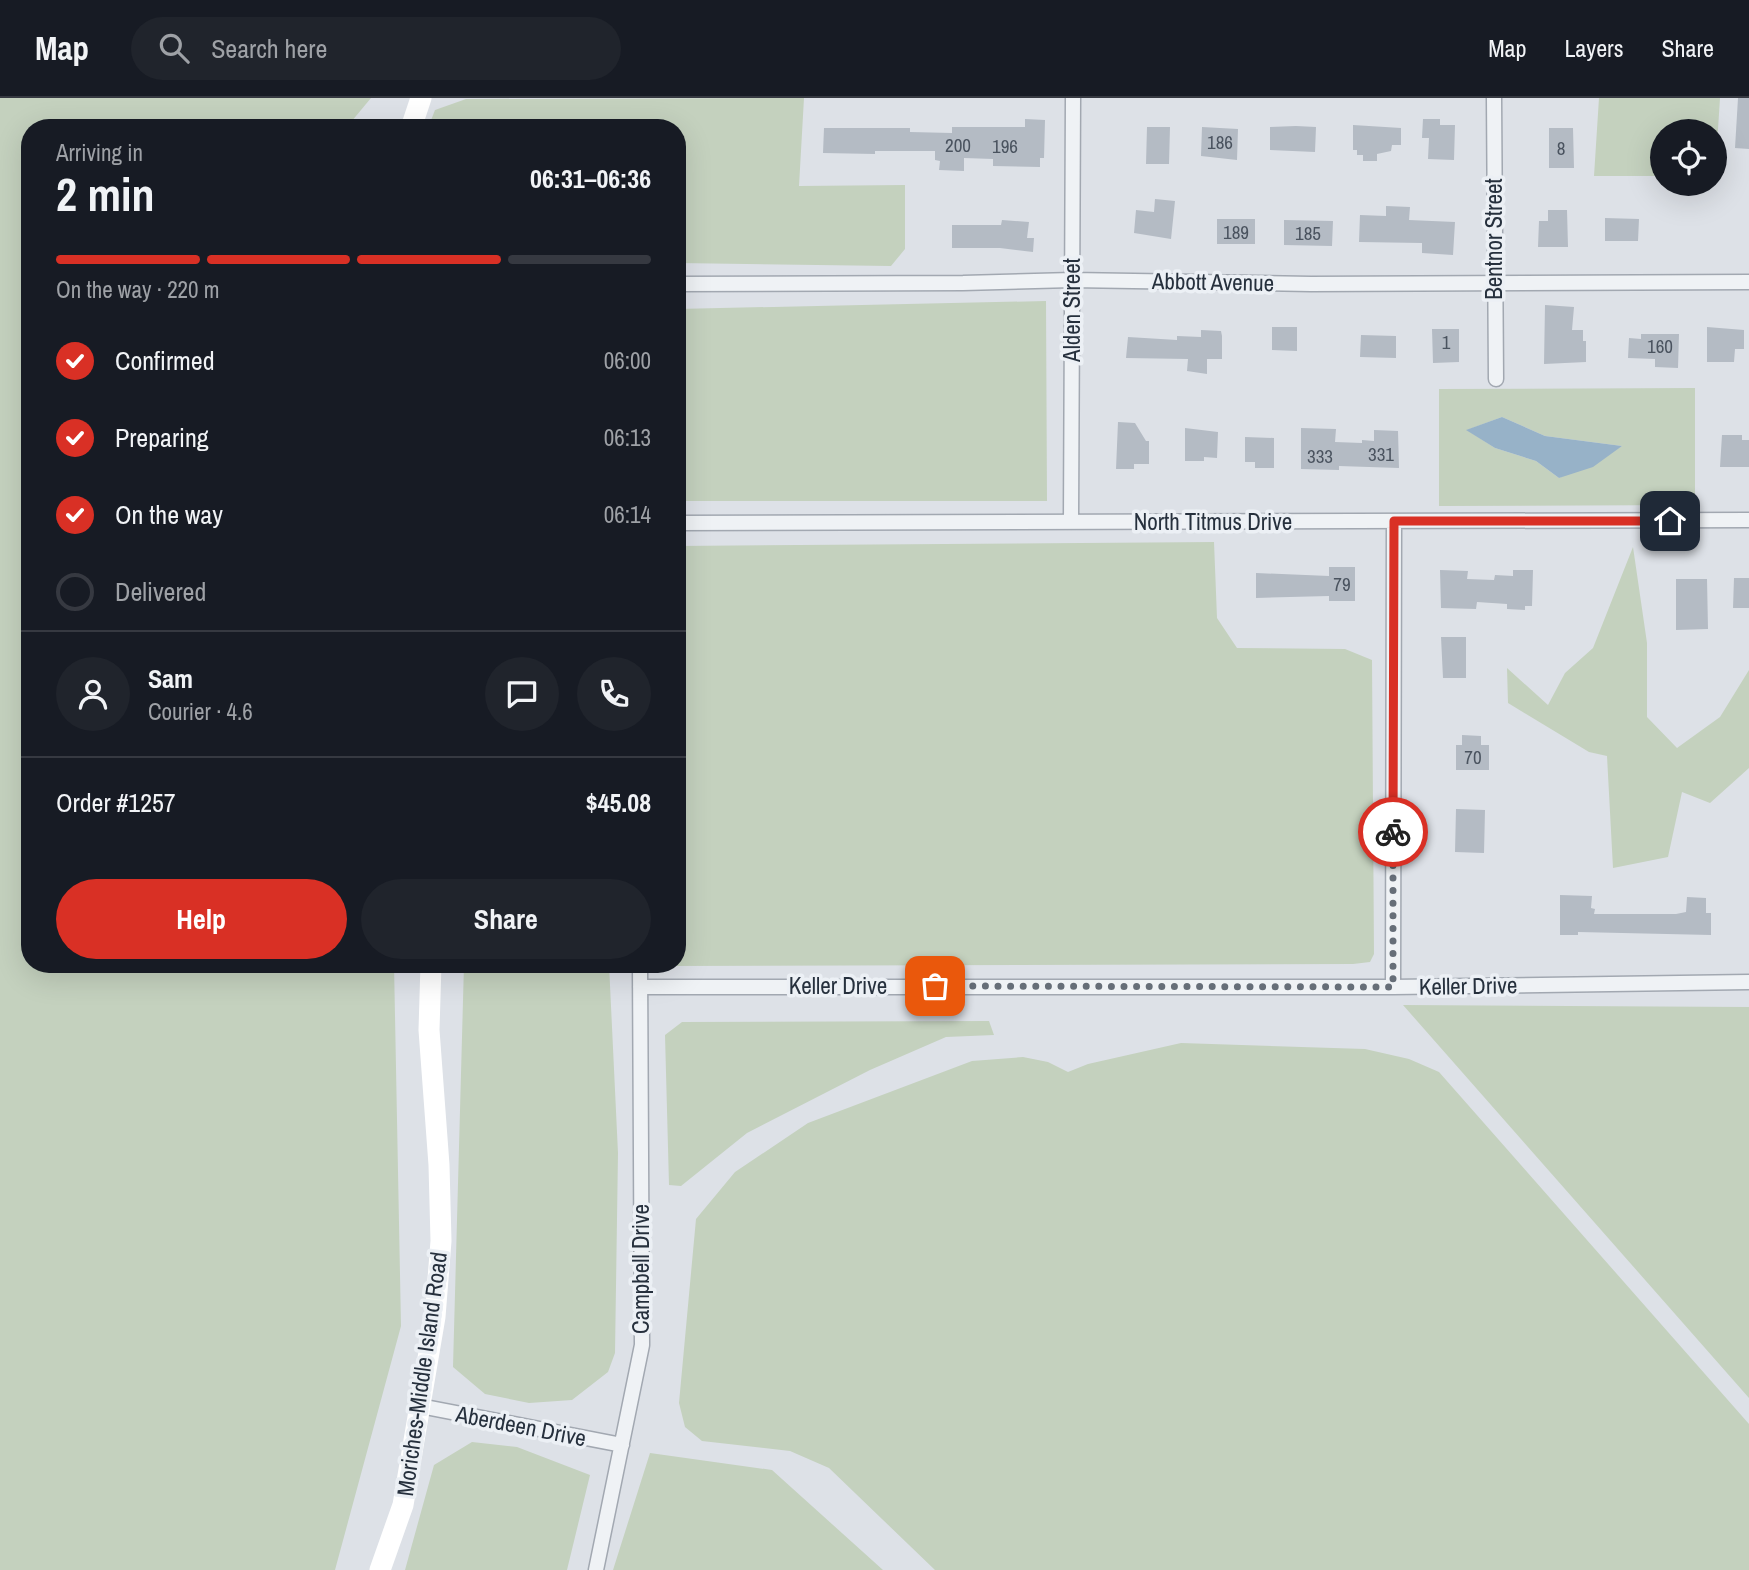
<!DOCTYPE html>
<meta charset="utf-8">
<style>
:root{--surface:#171b24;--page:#20242c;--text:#f1f3f6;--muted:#9ea1a6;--line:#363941;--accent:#d93025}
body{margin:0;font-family:"Archivo Narrow",sans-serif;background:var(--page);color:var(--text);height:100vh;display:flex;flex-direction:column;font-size:26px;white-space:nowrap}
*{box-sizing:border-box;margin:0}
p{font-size:23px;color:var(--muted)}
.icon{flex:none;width:38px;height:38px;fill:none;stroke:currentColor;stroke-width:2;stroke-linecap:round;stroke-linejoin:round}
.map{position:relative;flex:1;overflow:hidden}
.panel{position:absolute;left:21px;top:21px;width:665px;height:854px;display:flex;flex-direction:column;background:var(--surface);border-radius:28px;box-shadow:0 7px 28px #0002}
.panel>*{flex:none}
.fabs{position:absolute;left:1650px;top:21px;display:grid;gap:14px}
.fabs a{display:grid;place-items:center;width:77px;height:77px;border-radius:50%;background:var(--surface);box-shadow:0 7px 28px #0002;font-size:35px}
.pin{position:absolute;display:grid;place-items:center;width:60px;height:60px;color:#fff;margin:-30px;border-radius:14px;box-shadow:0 4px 10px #0006}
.courier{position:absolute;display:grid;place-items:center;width:70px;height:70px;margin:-35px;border:5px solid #d93025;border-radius:50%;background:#fff;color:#222;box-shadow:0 2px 9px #0007}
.head em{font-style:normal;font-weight:800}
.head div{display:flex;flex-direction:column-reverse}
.head{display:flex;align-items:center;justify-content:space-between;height:119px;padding:0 35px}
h1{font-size:46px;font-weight:800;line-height:52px}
.bar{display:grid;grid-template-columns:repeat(4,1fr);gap:10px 7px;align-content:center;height:84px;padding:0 35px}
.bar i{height:9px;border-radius:5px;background:var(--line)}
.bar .active{background:var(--accent)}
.bar p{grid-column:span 4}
.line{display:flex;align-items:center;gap:18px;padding:0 35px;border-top:2px solid var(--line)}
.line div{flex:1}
.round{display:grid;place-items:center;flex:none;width:74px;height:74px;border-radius:37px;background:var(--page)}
ol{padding:0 35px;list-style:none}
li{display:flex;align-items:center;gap:21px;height:77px}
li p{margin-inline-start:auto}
li .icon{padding:7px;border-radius:50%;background:var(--accent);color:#fff;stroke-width:4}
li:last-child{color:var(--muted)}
li i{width:38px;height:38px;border:4px solid var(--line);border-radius:50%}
.action{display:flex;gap:14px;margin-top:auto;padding:14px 35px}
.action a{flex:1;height:80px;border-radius:42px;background:var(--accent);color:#fff;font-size:28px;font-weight:800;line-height:80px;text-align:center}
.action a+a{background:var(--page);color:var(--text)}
header{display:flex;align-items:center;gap:42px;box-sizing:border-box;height:98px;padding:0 35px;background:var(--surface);border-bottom:2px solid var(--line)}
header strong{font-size:33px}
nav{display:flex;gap:38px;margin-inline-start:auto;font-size:24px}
.search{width:490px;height:63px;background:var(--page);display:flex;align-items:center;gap:18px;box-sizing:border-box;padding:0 24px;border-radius:38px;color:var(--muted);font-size:26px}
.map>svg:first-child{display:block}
</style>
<header>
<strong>Map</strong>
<div class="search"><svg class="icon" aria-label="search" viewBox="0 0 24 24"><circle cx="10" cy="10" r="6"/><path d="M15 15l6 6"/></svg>Search here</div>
<nav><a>Map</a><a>Layers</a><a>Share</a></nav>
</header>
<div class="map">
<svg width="1749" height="1472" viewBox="0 0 1749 1472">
<rect width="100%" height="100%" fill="#dde1e7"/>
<!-- green -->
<path fill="#c4d1be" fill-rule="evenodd" d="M 0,0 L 371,0 L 346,30 L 30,30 L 30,866 L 394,866 L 401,1228 L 335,1472 L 0,1472 Z
M 804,0 L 799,88 L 905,87 L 905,151 L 891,168 L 677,165 L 677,30 L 428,30 L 435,12 L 466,1 Z
M 1599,0 L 1720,0 L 1715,78 L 1715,33 L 1662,33 L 1662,78 L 1594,78 Z
M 1046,203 L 1047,403 L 677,403 L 677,211 Z
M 1695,290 L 1695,407 L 1439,408 L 1439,291 ZM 1502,319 L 1545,338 L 1622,348 L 1559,380 L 1536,363 L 1495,350 L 1467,332 Z
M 1214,444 L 1217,520 L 1237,550 L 1345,551 L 1372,562 L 1374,856 L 1370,864 L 1353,866 L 669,868 L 668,866 L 677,866 L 677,448 Z
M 1633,449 L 1647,545 L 1647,619 L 1677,650 L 1720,619 L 1749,572 L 1749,670 L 1710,705 L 1682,694 L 1668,759 L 1613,770 L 1607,658 L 1589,654 L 1508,605 L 1507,570 L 1548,607 L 1565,575 L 1593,550 Z
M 464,866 L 609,866 L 618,1055 L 615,1255 L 608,1274 L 572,1302 L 529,1305 L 485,1296 L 453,1269 Z
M 1403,907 L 1749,909 L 1749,1300 Z
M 989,923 L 994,937 L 946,939 L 870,972 L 747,1035 L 681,1088 L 669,1087 L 665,937 L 682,924 Z
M 1181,945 L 1365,951 L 1409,961 L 1439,974 L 1749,1326 L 1749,1472 L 935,1472 L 829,1370 L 790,1353 L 702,1343 L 685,1329 L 679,1305 L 696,1121 L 735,1074 L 808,1025 L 972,963 L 1023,959 L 1048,964 L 1068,974 L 1088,966 Z
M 472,1344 L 517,1349 L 590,1377 L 567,1472 L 405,1472 L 434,1367 Z
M 650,1355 L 772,1372 L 883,1472 L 613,1472 Z"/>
<!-- water -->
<path fill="#97b2c8" d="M 1502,319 L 1545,338 L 1622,348 L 1593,369 L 1559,380 L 1536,363 L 1495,350 L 1466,332 Z"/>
<!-- building -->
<path fill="#b4bbc4" d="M 1738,0 L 1749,0 L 1749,51 L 1735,50 Z
M 1025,21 L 1045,22 L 1044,60 L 1040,60 L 1040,69 L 993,68 L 993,61 L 964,60 L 964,73 L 939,72 L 940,63 L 935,62 L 935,53 L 875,53 L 875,56 L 823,55 L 824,30 L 910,30 L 910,34 L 952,35 L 952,29 L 1025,29 Z
M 1423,21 L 1440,21 L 1440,27 L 1455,27 L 1454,62 L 1428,61 L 1429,40 L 1422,40 Z
M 1353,27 L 1401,30 L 1401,47 L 1392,47 L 1391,53 L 1377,56 L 1377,63 L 1363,63 L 1363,57 L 1357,57 L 1357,52 L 1353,52 Z
M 1296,28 L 1316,29 L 1315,54 L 1270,52 L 1270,29 Z
M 1147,29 L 1170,29 L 1169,66 L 1146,66 Z
M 1202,29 L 1238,31 L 1237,62 L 1201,58 Z
M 1549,30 L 1573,30 L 1574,70 L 1549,70 Z
M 1155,101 L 1175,103 L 1171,141 L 1134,135 L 1136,112 L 1154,114 Z
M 1386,108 L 1410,109 L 1409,122 L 1455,124 L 1453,157 L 1422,155 L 1422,145 L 1359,144 L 1360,117 L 1386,118 Z
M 1548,112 L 1567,112 L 1568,149 L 1538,149 L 1539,123 L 1548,123 Z
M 1605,120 L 1639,121 L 1638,143 L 1605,143 Z
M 1217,121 L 1255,121 L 1255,146 L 1217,146 Z
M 1002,122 L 1029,124 L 1027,140 L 1034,140 L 1033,154 L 1000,150 L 952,150 L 952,127 L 1001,127 Z
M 1284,122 L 1333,123 L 1332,148 L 1284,147 Z
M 1545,207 L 1574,209 L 1572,232 L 1583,232 L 1583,243 L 1586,243 L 1586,264 L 1544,266 Z
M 1272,229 L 1297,229 L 1297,253 L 1272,252 Z
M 1707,229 L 1744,232 L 1744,251 L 1735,251 L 1734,264 L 1707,264 Z
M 1432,231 L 1459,231 L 1459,264 L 1433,265 Z
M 1201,232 L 1221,233 L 1222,238 L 1222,261 L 1207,261 L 1207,276 L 1187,273 L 1188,261 L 1126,260 L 1128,239 L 1177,242 L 1177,238 L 1201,239 Z
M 1641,236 L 1679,236 L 1678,270 L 1655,269 L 1655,261 L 1628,260 L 1629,240 L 1641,241 Z
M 1361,237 L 1396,238 L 1396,260 L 1360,259 Z
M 1118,324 L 1135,325 L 1146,343 L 1149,343 L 1149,366 L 1134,366 L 1134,371 L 1116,371 Z
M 1185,330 L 1218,334 L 1217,360 L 1204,359 L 1204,363 L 1185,363 Z
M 1301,330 L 1336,331 L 1335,344 L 1362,345 L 1362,342 L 1374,343 L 1374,332 L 1398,333 L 1399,370 L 1339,368 L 1339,372 L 1301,371 Z
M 1722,337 L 1742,337 L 1742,342 L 1749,342 L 1749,369 L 1720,369 Z
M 1245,339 L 1274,340 L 1274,370 L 1255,370 L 1255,364 L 1245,364 Z
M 1329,469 L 1355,469 L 1355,503 L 1329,503 L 1329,498 L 1256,500 L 1256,475 L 1329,478 Z
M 1440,472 L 1468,473 L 1467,481 L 1494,482 L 1495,477 L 1513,478 L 1513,472 L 1533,472 L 1532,508 L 1525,508 L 1525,512 L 1507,511 L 1507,506 L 1477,504 L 1476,511 L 1441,510 Z
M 1734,480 L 1749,480 L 1749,510 L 1733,510 Z
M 1676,481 L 1707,481 L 1708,531 L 1676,532 Z
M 1441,539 L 1466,539 L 1466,580 L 1443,580 Z
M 1462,637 L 1481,638 L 1481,647 L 1489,647 L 1489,672 L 1456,672 L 1456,647 L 1462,647 Z
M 1456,711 L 1485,712 L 1484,755 L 1455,754 Z
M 1560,797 L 1592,798 L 1591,810 L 1595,811 L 1594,816 L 1676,816 L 1686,814 L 1687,799 L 1706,800 L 1706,815 L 1711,815 L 1711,837 L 1578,834 L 1578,837 L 1560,837 Z"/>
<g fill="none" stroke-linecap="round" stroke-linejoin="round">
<!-- street casing -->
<g stroke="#a2a8b1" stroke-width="17">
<path id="street" d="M 1494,0 L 1496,281
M 677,186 L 963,185 L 1072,182 L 1311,186 L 1749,184
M 1071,424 L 1073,0
M 677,425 L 1749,422
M 640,889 L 1393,889 L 1749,884
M 1393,889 L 1394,423
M 420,1308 L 622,1347
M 596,1472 L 642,1247 L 640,866"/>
</g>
<!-- street -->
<use href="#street" stroke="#eff2f5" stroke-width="14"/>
<!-- secondary -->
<path stroke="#fff" stroke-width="21" d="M 411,30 L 421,0
M 380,1472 L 403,1407 L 435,1219 L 441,1143 L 439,1067 L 429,932 L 431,866"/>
</g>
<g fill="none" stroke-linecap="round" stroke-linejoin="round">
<!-- done -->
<path stroke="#666e78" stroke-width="7" stroke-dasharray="0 12.6" d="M 935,888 L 1393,889 L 1393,734"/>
<!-- route -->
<path stroke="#d93025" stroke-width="9" d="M 1393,734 L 1394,423 L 1670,423"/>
</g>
<g text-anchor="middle" stroke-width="7" stroke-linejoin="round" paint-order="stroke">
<!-- number labels -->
<g font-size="19" fill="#4a535f">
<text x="1220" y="51">186</text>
<text x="958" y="54">200</text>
<text x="1005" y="55">196</text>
<text x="1561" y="57">8</text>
<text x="1236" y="141">189</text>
<text x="1308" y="142">185</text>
<text x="1446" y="251">1</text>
<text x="1660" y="255">160</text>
<text x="1381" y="363">331</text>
<text x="1320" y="365">333</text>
<text x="1342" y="493">79</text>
<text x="1473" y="666">70</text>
</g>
<!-- street labels -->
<g font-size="23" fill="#26303d" stroke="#ecf0f5">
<text transform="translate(1494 141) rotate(-90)" y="8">Bentnor Street</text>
<text transform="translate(1213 184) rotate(1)" y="8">Abbott Avenue</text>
<text transform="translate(1072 212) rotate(-90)" y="8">Alden Street</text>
<text x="1213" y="432">North Titmus Drive</text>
<text x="838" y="896">Keller Drive</text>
<text transform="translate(1468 888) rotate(-1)" y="8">Keller Drive</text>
<text transform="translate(641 1171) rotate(-90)" y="8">Campbell Drive</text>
<text transform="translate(422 1276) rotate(-82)" y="8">Moriches-Middle Island Road</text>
<text transform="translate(521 1328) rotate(11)" y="8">Aberdeen Drive</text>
</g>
</g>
</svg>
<div class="fabs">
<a><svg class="icon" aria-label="locate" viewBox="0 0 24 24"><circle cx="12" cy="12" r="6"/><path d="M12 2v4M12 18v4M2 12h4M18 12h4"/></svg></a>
</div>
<div class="pin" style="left:935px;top:888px;background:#ea580c"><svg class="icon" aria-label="bag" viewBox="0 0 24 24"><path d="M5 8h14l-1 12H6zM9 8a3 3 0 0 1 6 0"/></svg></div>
<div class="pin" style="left:1670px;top:423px;background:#1f2937"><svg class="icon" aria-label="home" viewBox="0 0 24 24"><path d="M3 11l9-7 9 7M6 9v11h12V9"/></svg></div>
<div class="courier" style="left:1393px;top:734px"><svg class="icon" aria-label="bike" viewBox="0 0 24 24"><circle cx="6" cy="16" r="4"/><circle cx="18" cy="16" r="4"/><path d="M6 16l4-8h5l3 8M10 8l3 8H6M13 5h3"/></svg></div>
<section class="panel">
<div class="head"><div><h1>2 min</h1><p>Arriving in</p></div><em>06:31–06:36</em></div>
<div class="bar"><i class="active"></i><i class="active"></i><i class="active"></i><i></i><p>On the way · 220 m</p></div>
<ol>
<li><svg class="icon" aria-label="check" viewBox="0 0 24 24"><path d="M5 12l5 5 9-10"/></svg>Confirmed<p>06:00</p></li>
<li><svg class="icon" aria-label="check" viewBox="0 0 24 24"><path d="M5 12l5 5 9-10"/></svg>Preparing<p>06:13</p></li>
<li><svg class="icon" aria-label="check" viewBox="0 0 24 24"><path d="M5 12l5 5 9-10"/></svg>On the way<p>06:14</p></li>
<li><i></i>Delivered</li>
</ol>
<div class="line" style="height:126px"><a class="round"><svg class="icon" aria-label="person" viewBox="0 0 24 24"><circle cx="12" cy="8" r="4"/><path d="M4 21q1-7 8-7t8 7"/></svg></a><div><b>Sam</b><p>Courier · 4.6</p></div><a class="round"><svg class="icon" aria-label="chat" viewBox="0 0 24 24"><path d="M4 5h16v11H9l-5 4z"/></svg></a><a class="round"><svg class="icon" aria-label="phone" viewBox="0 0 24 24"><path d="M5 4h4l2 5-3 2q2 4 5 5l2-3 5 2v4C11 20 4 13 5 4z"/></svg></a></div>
<div class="line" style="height:91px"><div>Order #1257</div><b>$45.08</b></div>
<div class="action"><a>Help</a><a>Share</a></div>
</section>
</div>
